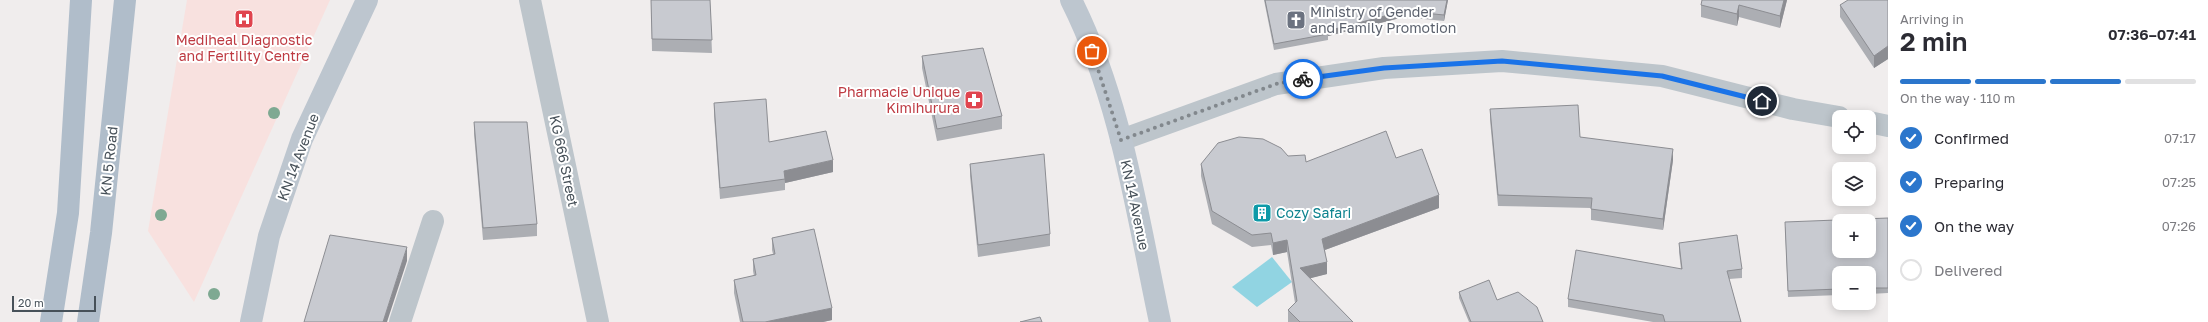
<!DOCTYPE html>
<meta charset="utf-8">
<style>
:root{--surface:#fff;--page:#f2f2f3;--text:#2b2b33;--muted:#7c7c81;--line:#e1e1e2;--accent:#2b76cc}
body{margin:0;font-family:"Golos Text",sans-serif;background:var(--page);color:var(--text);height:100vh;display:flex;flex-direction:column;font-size:15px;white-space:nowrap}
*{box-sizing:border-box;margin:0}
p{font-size:13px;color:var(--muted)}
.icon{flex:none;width:22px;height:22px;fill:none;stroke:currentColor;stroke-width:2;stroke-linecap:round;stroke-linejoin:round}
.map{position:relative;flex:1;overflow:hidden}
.drawer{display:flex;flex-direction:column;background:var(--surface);width:320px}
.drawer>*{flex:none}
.fabs{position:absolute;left:1832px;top:110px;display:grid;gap:8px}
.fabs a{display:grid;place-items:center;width:44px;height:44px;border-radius:8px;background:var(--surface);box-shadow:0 2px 10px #0003;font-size:20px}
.scale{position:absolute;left:12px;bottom:10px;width:84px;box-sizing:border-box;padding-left:4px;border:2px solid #475159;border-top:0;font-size:11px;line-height:14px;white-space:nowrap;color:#475159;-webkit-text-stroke:3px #fff;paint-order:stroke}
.pin{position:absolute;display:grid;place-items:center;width:34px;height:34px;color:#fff;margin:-17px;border:2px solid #fff;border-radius:50%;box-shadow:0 1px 4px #0007}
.courier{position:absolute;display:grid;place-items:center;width:40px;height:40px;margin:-20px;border:3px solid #1a73e8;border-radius:50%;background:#fff;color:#222;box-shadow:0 1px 5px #0007}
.head em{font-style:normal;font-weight:600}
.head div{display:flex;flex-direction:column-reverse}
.head{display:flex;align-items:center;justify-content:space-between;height:68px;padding:0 12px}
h1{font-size:26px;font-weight:600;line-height:30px}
.bar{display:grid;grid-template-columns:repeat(4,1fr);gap:6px 4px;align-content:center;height:48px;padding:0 12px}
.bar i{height:5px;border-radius:3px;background:var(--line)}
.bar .on{background:var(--accent)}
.bar p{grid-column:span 4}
ol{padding:0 12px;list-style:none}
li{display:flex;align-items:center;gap:12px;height:44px}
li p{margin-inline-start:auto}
li .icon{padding:4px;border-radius:50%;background:var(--accent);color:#fff;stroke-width:4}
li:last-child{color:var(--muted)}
li i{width:22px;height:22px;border:2px solid var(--line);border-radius:50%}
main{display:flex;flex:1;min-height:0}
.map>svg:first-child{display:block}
</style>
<main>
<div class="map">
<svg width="1888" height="322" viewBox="0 0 1888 322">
<rect width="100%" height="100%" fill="#f0eded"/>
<!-- medical -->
<path fill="#f8e1df" d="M 187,0 L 330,0 L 194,302 L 148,231 Z"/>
<!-- water -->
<path fill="#91d4e2" d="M 1272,257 L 1292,282 L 1257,307 L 1232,287 Z"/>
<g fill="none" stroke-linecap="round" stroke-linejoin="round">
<!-- street -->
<path stroke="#bdc5cb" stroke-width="22" d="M 530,0 L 598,322
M 1869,122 L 1888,126
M 1121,140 L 1276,84 L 1384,68 L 1502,61 L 1662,76 L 1793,109 L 1839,117
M 400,322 L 433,221"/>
<!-- secondary -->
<path stroke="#bdc6cf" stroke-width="22" d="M 1071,0 C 1121,99 1137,214 1160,322
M 251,322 L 269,236 L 302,139 L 367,0"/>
<!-- primary -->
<path stroke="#b0bdca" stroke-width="22" d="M 51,322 L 68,213 L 81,0
M 88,322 L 101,233 L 125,0"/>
</g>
<!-- trees -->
<g fill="#7ea992">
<circle cx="274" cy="113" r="6"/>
<circle cx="161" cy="215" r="6"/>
<circle cx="214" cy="294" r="6"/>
</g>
<!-- wall -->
<path fill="#acaeb3" d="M 651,0 L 710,0 L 712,53 L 652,51 Z
M 1264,0 L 1448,0 L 1444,21 L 1404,17 L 1328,36 L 1328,40 L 1274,50 Z
M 1787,0 L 1780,28 L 1739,17 L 1737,26 L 1701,17 L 1701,5 Z
M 1888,0 L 1888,59 L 1874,68 L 1840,17 L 1840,5 Z
M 922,56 L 1002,116 L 1002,129 L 937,141 L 922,68 Z
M 714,103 L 769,142 L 833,172 L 785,183 L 785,190 L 720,199 L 714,115 Z
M 1490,109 L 1580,137 L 1673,160 L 1663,230 L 1591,220 L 1591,208 L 1498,206 L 1490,120 Z
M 474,122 L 537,224 L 537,236 L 483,240 L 474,134 Z
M 1288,156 L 1306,162 L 1396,158 L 1439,208 L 1325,250 L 1327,274 L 1310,278 L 1353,322 L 1288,322 L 1288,310 L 1295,303 L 1287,252 L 1273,255 L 1271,245 L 1252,247 L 1212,224 L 1201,176 L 1201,164 Z
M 970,164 L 1050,234 L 1050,246 L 978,257 L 970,176 Z
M 1888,218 L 1888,293 L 1869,294 L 1869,273 L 1839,273 L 1839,295 L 1788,297 L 1785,227 Z
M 772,238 L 832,320 L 823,322 L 740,322 L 734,293 L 734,280 L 754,276 L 753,271 L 753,259 L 773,254 L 772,250 Z
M 1679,243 L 1742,269 L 1742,278 L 1729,279 L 1741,322 L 1653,322 L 1568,307 L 1568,299 L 1681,269 L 1679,252 Z
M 1459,292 L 1497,300 L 1543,322 L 1469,322 L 1459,298 Z"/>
<!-- shaded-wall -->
<path fill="#8c8d92" d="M 1447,0 L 1448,0 L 1444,21 L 1444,15 Z
M 1784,0 L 1787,0 L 1780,28 L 1780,16 Z
M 1739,5 L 1739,17 L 1737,26 L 1737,14 Z
M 1404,11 L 1404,17 L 1328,36 L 1327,31 Z
M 1888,46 L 1888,59 L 1874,68 L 1874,56 Z
M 1673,149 L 1673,160 L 1663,230 L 1663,219 Z
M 833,160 L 833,172 L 785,183 L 784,171 Z
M 1439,195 L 1439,208 L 1322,251 L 1322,239 Z
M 1287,240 L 1287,252 L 1273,255 L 1273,243 Z
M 407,247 L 407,261 L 387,322 L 383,322 Z
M 1327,262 L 1327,274 L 1300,281 L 1300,268 Z
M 832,308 L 832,320 L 823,322 L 765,322 Z"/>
<!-- building -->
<path fill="#c8cad0" stroke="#8c8d92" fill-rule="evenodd" d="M 651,0 L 710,0 L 712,40 L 652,39 Z
M 1265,0 L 1447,0 L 1444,15 L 1404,11 L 1327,31 L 1328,34 L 1274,44 Z
M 1702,0 L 1784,0 L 1780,16 L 1739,5 L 1737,14 L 1701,5 Z
M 1848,0 L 1888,0 L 1888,46 L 1874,56 L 1840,5 Z
M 983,48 L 1002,116 L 937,129 L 922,56 Z
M 766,99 L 769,142 L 826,131 L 833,160 L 784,171 L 785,179 L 720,188 L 714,103 Z
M 1578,105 L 1580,137 L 1673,149 L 1663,219 L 1591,209 L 1592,198 L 1498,195 L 1490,109 Z
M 474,122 L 527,122 L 537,224 L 483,228 Z
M 1386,131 L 1396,158 L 1422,149 L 1439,195 L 1322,239 L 1327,262 L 1300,268 L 1353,322 L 1300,322 L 1288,310 L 1297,301 L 1287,240 L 1273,243 L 1271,233 L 1252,235 L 1212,211 L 1201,164 L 1218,143 L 1239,137 L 1263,139 L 1281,148 L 1288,156 L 1305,155 L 1306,162 Z
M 1044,154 L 1050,234 L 978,245 L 970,164 Z
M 1888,218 L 1888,288 L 1869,288 L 1869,273 L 1839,273 L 1839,289 L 1788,291 L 1785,222 ZM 1839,221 L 1869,221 L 1869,251 L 1839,251 Z
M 814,229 L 832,308 L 765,322 L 743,322 L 734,280 L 756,275 L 753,259 L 775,254 L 772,238 Z
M 330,235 L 407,247 L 383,322 L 304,322 Z
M 1737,235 L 1742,269 L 1727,271 L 1741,322 L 1665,322 L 1663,315 L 1568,299 L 1576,250 L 1682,269 L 1679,243 Z
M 1489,280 L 1497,300 L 1518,292 L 1537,307 L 1543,322 L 1471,322 L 1459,292 Z
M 1040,317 L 1042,322 L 1020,322 Z"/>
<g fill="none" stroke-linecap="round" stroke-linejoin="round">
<!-- done -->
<path stroke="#82888d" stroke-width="4" stroke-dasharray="0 7.2" d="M 1092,51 L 1121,140 L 1276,84 L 1303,79"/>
<!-- route -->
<path stroke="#1a73e8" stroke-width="5" d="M 1303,79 L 1384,68 L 1502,61 L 1662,76 L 1762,101"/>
</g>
<!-- icons -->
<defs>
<g id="hospital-square" transform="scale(1)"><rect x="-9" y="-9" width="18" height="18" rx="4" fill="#e0444e" stroke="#fff"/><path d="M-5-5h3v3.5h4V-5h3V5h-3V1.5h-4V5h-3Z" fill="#fff"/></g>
<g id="church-square" transform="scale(1)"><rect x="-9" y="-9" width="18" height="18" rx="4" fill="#6b7280" stroke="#fff"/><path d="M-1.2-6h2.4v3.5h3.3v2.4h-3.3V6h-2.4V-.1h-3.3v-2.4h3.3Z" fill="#fff"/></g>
<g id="pharmacy-square" transform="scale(1)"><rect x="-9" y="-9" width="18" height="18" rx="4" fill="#e0444e" stroke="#fff"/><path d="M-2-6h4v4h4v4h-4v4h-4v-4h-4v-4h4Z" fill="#fff"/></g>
<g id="building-square" transform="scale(1)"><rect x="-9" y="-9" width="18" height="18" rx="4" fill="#0f9aa8" stroke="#fff"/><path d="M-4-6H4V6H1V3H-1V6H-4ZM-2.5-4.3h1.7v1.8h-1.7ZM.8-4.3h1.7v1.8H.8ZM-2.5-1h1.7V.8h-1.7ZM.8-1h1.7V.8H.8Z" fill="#fff"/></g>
</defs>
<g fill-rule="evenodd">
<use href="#hospital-square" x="244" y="19"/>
<use href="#church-square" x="1296" y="20"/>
<use href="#pharmacy-square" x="974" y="100"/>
<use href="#building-square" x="1262" y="213"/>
</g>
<g text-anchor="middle" stroke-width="4" stroke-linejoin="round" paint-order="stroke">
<!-- worship labels -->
<g font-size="14" fill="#5b616d" stroke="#fff" text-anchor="start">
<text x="1310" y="17">Ministry of Gender<tspan x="1310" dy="16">and Family Promotion</tspan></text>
</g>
<!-- health labels -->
<g font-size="14" fill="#be3a42" stroke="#fff">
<text x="244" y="45">Mediheal Diagnostic<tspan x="244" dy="16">and Fertility Centre</tspan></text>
<text x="960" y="97" text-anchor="end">Pharmacie Unique<tspan x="960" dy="16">Kimihurura</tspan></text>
</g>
<!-- street labels -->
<g font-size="14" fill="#475159" stroke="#fff">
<text transform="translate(298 157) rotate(-69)" y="5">KN 14 Avenue</text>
<text transform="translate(109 161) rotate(-84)" y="5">KN 5 Road</text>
<text transform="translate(564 161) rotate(78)" y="5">KG 666 Street</text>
<text transform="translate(1135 205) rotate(78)" y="5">KN 14 Avenue</text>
</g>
<!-- culture labels -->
<g font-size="14" fill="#0d838f" stroke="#fff" text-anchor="start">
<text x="1276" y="218">Cozy Safari</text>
</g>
</g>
</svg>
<div class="fabs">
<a><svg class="icon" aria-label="locate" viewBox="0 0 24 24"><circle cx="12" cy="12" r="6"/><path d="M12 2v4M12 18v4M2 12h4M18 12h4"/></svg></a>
<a><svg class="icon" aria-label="layers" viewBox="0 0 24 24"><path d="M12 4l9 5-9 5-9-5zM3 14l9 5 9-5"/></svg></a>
<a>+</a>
<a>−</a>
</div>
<div class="scale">20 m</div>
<div class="pin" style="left:1092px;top:51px;background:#ea580c"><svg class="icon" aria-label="bag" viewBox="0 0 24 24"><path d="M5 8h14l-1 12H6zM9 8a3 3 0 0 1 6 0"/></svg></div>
<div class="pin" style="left:1762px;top:101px;background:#1f2937"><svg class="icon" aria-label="home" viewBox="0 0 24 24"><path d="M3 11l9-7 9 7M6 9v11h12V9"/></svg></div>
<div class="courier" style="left:1303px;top:79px"><svg class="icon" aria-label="bike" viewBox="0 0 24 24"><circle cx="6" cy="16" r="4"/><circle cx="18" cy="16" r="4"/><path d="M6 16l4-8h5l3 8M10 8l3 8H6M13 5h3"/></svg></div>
</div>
<section class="drawer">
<div class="head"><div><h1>2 min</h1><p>Arriving in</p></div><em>07:36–07:41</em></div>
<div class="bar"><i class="on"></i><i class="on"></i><i class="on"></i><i></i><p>On the way · 110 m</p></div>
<ol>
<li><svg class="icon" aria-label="check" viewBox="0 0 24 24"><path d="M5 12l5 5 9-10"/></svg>Confirmed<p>07:17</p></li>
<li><svg class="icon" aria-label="check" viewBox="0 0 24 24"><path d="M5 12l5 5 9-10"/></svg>Preparing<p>07:25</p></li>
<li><svg class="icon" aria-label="check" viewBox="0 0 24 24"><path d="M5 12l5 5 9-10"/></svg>On the way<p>07:26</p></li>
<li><i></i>Delivered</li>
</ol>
</section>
</main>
